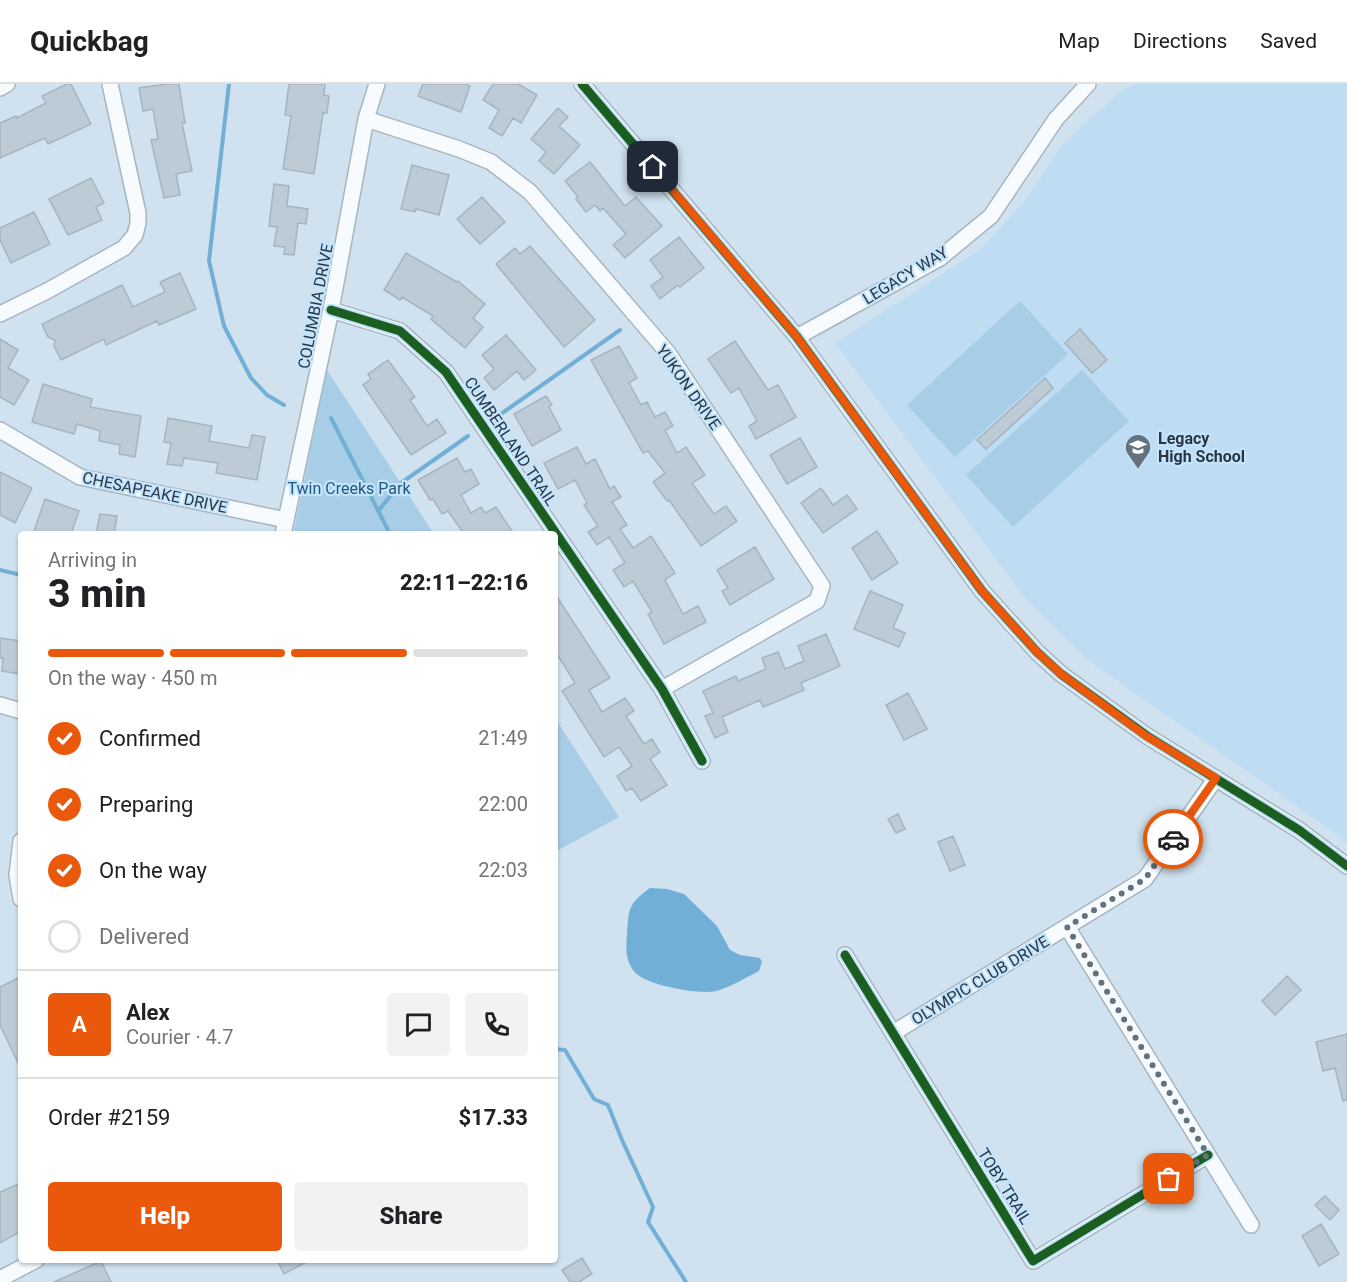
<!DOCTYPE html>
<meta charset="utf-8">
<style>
:root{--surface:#fff;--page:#f2f2f2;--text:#202124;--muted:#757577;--line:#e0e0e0;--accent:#ea580c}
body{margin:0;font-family:Roboto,sans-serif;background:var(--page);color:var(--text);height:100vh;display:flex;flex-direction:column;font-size:22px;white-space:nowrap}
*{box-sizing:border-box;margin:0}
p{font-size:20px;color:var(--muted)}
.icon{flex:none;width:33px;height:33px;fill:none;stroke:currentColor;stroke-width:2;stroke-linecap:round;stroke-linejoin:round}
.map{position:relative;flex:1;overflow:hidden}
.sheet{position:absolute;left:18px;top:447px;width:540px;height:732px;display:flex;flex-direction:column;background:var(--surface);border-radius:6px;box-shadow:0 2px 4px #0004}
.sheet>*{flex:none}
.pin{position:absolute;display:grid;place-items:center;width:51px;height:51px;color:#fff;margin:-26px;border-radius:12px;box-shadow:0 3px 9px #0006}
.courier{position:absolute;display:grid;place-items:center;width:60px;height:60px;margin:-30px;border:4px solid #ea580c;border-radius:50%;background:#fff;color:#222;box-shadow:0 2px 8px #0007}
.headline em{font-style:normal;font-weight:800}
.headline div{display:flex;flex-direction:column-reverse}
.headline{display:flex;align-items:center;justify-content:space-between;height:102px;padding:0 30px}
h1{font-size:39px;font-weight:800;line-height:45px}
.bar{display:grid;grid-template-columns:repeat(4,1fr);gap:9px 6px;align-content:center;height:72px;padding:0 30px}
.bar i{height:8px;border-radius:4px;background:var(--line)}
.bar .selected{background:var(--accent)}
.bar p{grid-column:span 4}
.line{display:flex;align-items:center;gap:15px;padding:0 30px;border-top:2px solid var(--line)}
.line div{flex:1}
.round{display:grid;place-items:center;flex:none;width:63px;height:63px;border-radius:6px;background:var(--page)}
ol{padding:0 30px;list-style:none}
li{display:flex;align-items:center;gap:18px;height:66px}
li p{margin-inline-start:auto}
li .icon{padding:6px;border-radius:50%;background:var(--accent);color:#fff;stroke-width:4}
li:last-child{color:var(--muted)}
li i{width:33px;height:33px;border:3px solid var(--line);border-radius:50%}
.action{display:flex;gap:12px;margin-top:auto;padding:12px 30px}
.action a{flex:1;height:69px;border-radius:6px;background:var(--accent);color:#fff;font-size:24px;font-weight:800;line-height:69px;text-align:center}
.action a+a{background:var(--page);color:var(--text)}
header{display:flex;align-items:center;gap:36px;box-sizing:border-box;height:84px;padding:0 30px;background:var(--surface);border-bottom:2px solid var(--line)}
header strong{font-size:28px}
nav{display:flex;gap:33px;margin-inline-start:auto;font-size:21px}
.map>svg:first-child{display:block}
</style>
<header>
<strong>Quickbag</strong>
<nav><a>Map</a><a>Directions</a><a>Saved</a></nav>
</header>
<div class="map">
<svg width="1347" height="1198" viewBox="0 0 1347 1198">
<rect width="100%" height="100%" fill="#d0e2ef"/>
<!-- built -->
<path fill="#bedcf2" d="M 1135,0 L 1347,0 L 1347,759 L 1334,748 L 1090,578 L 1024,513 L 835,259 L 981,165 L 1028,113 L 1062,61 L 1115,12 Z"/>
<!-- green -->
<path fill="#a8cde7" d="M 1020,217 L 1068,270 L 955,373 L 907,321 Z
M 327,286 L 434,450 L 293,450 Z
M 1082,286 L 1129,337 L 1013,443 L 966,391 Z
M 555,634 L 619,733 L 555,768 Z"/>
<!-- water -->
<path fill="#72afd6" d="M 650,804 L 667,805 L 684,810 L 717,842 L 730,866 L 740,871 L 760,874 L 762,878 L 759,887 C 745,894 731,903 716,907 C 699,911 642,901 633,886 C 625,874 626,864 627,850 C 629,824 628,820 650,804 Z"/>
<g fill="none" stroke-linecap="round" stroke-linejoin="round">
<!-- stream -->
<path stroke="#72afd6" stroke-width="4" d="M 229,0 L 209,177 L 224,242 L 251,294 L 267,311 L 284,321
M 498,332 L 620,246
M 331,334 L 390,450
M 378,427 L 401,399 L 468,352
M 0,486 L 21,491
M 555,834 L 555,860
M 555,965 L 565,966 L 594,1015 L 608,1021 L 622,1056 L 653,1123 L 648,1138 L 686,1198"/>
</g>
<!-- building -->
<path fill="#bccbd5" stroke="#a6b4be" stroke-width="1.5" d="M 67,0 L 71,0 L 91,40 L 48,60 L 45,54 L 0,74 L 0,39 L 16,32 L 17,34 L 46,19 L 42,12 Z
M 167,0 L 179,0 L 185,39 L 182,39 L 192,87 L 176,90 L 180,111 L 164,114 L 151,56 L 158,55 L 153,25 L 143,27 L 139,4 Z
M 289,0 L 325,0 L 324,11 L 329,12 L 327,29 L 323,29 L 314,90 L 283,85 L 291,32 L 285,31 Z
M 423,0 L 465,0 L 470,2 L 461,28 L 418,12 Z
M 493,0 L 518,0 L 537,11 L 521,39 L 513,34 L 502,52 L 489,44 L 499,26 L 483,16 Z
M 558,24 L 568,33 L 559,42 L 580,61 L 554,90 L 539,77 L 546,68 L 531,55 Z
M 590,78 L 625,122 L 636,113 L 662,142 L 625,174 L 613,161 L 626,150 L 603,124 L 600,127 L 595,121 L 586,128 L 576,115 L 578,113 L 565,97 Z
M 412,81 L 449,91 L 439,131 L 416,125 L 415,128 L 401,125 Z
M 91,94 L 104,119 L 96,123 L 102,136 L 68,151 L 49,115 Z
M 274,100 L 289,102 L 287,122 L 308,125 L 306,140 L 298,139 L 294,171 L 284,170 L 285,163 L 274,162 L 277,143 L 269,142 Z
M 482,113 L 505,138 L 480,160 L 457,135 Z
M 34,128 L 50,160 L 11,179 L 0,156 L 0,144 Z
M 679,153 L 704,184 L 680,203 L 678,201 L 660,215 L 651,202 L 663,193 L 650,176 Z
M 530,162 L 595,236 L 564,263 L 496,180 L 515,164 L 520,170 Z
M 406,169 L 457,198 L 458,197 L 485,220 L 473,234 L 483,243 L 465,264 L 431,235 L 433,232 L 402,213 L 400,216 L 384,206 Z
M 180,189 L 196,225 L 159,241 L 157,237 L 106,261 L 104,255 L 61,276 L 54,262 L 55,256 L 48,253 L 42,240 L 122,201 L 133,223 L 165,208 L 160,198 Z
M 1080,245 L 1107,276 L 1092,289 L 1065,259 Z
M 506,251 L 536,286 L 524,296 L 517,287 L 494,306 L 484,294 L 494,285 L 482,271 Z
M 0,255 L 18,266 L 8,284 L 29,296 L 14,321 L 0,313 Z
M 735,257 L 768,306 L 778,301 L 796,333 L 756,355 L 749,342 L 757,337 L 739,304 L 731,309 L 708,275 Z
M 619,262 L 637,294 L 629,299 L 641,321 L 647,318 L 655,333 L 665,328 L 673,342 L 665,346 L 677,369 L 686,363 L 705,391 L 692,399 L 714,430 L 726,422 L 737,437 L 701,462 L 669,416 L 667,417 L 653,398 L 665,389 L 648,367 L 643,369 L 591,276 Z
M 388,276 L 415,313 L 410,316 L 427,342 L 437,335 L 446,349 L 411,371 L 363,301 L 371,295 L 368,290 Z
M 1045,294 L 1053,304 L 986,365 L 977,356 Z
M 43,300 L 92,315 L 90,323 L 141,332 L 135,373 L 119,370 L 120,361 L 99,357 L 100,347 L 77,340 L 74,350 L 32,338 Z
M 546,312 L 552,321 L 549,323 L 561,346 L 532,362 L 514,330 Z
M 168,334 L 212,342 L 209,357 L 249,364 L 252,351 L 265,353 L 257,396 L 216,389 L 218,379 L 184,374 L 182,382 L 167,380 L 171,359 L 164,358 Z
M 800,354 L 817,383 L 787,400 L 770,371 Z
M 577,363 L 586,380 L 595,375 L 610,405 L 614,402 L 621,413 L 612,418 L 627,441 L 620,445 L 633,464 L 651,452 L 675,489 L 665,496 L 683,530 L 698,522 L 706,538 L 664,560 L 648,530 L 652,528 L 633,497 L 624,503 L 613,486 L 625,479 L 609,453 L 597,461 L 588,448 L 598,442 L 584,421 L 587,419 L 575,396 L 558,405 L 544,379 Z
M 457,374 L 465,388 L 471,385 L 479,400 L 461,411 L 471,429 L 481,423 L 485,429 L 496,423 L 514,450 L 464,450 L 448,427 L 442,430 L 433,415 L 430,416 L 418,396 Z
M 0,388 L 32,404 L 15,439 L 0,431 Z
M 821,404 L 833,421 L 847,411 L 857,425 L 823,449 L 801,419 Z
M 45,415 L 79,427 L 71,450 L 33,450 Z
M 100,430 L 117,432 L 114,450 L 96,450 Z
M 877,447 L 898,479 L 872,496 L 852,464 Z
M 755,463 L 774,495 L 730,521 L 722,507 L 728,504 L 717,486 Z
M 870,507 L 903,521 L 893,544 L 905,549 L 899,563 L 854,545 Z
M 555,510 L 610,594 L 589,606 L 602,628 L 625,614 L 634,627 L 626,632 L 644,660 L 652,655 L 660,668 L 650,675 L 667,701 L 641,717 L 632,704 L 626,707 L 617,692 L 632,682 L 619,663 L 604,673 L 562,607 L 575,599 L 555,567 Z
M 826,550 L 840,582 L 801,599 L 804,606 L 763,623 L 760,616 L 722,633 L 728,648 L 715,654 L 705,632 L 713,629 L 703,607 L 736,592 L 738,597 L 766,585 L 762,574 L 778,568 L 785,585 L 804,577 L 798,562 Z
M 0,554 L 21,557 L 21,590 L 2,587 L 3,574 L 0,574 Z
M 908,609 L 927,645 L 904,656 L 886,621 Z
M 898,730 L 905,745 L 896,749 L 888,735 Z
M 953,752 L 965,781 L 950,787 L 938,758 Z
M 1287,892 L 1301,906 L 1275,931 L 1262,917 Z
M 18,894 L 21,901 L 21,985 L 0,941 L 0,903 Z
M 1347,950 L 1347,1016 L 1343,1017 L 1335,984 L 1323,987 L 1316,958 Z
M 21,1099 L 21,1147 L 0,1159 L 0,1108 Z
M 1325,1112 L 1339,1126 L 1330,1136 L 1315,1121 Z
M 1321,1140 L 1339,1170 L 1319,1182 L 1302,1152 Z
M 582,1174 L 592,1190 L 579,1198 L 570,1198 L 562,1186 Z
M 277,1176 L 310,1176 L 284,1190 Z
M 101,1177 L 111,1198 L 54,1198 Z"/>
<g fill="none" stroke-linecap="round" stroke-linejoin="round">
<!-- minor casing -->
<g stroke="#a7b5bf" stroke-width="18">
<path id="minor" d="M 582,0 L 797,253 L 982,507 L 1037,568 L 1061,590 L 1147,652 L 1299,746 L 1347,782
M 0,4 L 7,0
M 366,35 L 459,65 L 491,78 L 530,108 L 668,269 L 822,502 L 817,517 L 662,605
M 331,226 L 400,247 L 446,288 L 662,605 L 702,677
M 0,230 L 47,207 L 124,164 L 135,151 L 138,139 L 138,129 L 110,0
M 797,253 L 940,174 L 991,132 L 1056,35 L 1088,0
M 0,346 L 80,393 L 286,436
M 283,450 L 331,226 L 366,35 L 377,0
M 0,621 L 21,627
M 21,757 L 17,791 L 21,815
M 1067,843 L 1251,1141
M 845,871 L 1033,1177 L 1208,1071
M 893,949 L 1145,795 L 1216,694
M 0,1195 L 36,1176"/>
</g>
<!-- minor -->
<use href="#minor" stroke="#f8fbfd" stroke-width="15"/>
<!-- cycleway casing -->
<g stroke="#c3e4fc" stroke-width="13">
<path id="cycleway" d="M 582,0 L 797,253 L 982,507 L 1037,568 L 1061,590 L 1147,652 L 1299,746 L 1347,782
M 331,226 L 400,247 L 446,288 L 662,605 L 702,677
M 845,871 L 1033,1177 L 1208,1071"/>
</g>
<!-- cycleway -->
<use href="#cycleway" stroke="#1b5e20" stroke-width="9"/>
</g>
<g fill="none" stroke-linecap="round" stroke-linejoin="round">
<!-- done -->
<path stroke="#63727d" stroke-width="6" stroke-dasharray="0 10.8" d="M 1169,1095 L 1208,1071 L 1067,843 L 1145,795 L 1173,755"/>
<!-- route -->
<path stroke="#ea580c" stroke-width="8" d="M 653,83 L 797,253 L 982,507 L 1037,568 L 1061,590 L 1146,652 L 1216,694 L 1173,755"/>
</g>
<!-- icons -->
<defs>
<g id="school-pin" transform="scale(1.35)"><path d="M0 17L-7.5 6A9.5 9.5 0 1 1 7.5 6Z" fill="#63727d" stroke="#c3e4fc"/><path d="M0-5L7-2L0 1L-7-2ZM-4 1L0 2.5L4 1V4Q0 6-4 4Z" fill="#fff"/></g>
</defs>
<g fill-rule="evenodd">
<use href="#school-pin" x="1138" y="363"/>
</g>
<g text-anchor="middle" stroke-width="4.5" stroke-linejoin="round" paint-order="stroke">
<!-- street labels -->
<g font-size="16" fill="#293640" stroke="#c3e4fc">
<text transform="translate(905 191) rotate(-31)" y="6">LEGACY WAY</text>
<text transform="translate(315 222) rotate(-79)" y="6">COLUMBIA DRIVE</text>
<text transform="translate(689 303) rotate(55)" y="6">YUKON DRIVE</text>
<text transform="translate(511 357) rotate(56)" y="6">CUMBERLAND TRAIL</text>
<text transform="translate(155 408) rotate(12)" y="6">CHESAPEAKE DRIVE</text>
<text transform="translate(980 896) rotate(-31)" y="6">OLYMPIC CLUB DRIVE</text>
<text transform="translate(1005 1102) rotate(58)" y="6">TOBY TRAIL</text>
</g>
<!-- poi labels -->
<g font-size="16" font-weight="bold" fill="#293640" stroke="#c3e4fc" text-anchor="start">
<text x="1158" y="360">Legacy<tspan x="1158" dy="18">High School</tspan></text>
</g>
<!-- park labels -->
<g font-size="16" fill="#1e597b" stroke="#c3e4fc">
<text x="349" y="410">Twin Creeks Park</text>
</g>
</g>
</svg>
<div class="pin" style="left:1169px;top:1095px;background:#ea580c"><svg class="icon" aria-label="bag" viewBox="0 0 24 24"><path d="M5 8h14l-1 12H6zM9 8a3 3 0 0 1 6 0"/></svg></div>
<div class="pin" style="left:653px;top:83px;background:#1f2937"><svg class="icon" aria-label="home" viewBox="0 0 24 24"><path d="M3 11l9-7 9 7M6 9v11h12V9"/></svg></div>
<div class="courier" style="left:1173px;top:755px"><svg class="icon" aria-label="car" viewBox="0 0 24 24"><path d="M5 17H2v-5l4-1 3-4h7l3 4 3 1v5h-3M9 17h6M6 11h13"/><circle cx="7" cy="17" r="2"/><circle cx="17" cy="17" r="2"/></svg></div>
<section class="sheet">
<div class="headline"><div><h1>3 min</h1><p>Arriving in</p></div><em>22:11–22:16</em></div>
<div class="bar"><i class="selected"></i><i class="selected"></i><i class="selected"></i><i></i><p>On the way · 450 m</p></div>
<ol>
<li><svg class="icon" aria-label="check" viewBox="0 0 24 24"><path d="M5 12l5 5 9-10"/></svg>Confirmed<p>21:49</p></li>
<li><svg class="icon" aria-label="check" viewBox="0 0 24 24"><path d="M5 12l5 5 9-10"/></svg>Preparing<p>22:00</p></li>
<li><svg class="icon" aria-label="check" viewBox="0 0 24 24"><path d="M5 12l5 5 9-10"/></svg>On the way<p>22:03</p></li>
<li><i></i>Delivered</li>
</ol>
<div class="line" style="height:108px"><b class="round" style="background:var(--accent);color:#fff">A</b><div><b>Alex</b><p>Courier · 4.7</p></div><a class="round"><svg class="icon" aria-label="chat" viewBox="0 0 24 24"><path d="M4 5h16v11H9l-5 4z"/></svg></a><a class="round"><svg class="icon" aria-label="phone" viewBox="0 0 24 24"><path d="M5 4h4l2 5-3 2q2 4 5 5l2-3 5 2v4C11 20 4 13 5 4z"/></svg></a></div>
<div class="line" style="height:78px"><div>Order #2159</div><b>$17.33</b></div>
<div class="action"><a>Help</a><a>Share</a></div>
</section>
</div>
